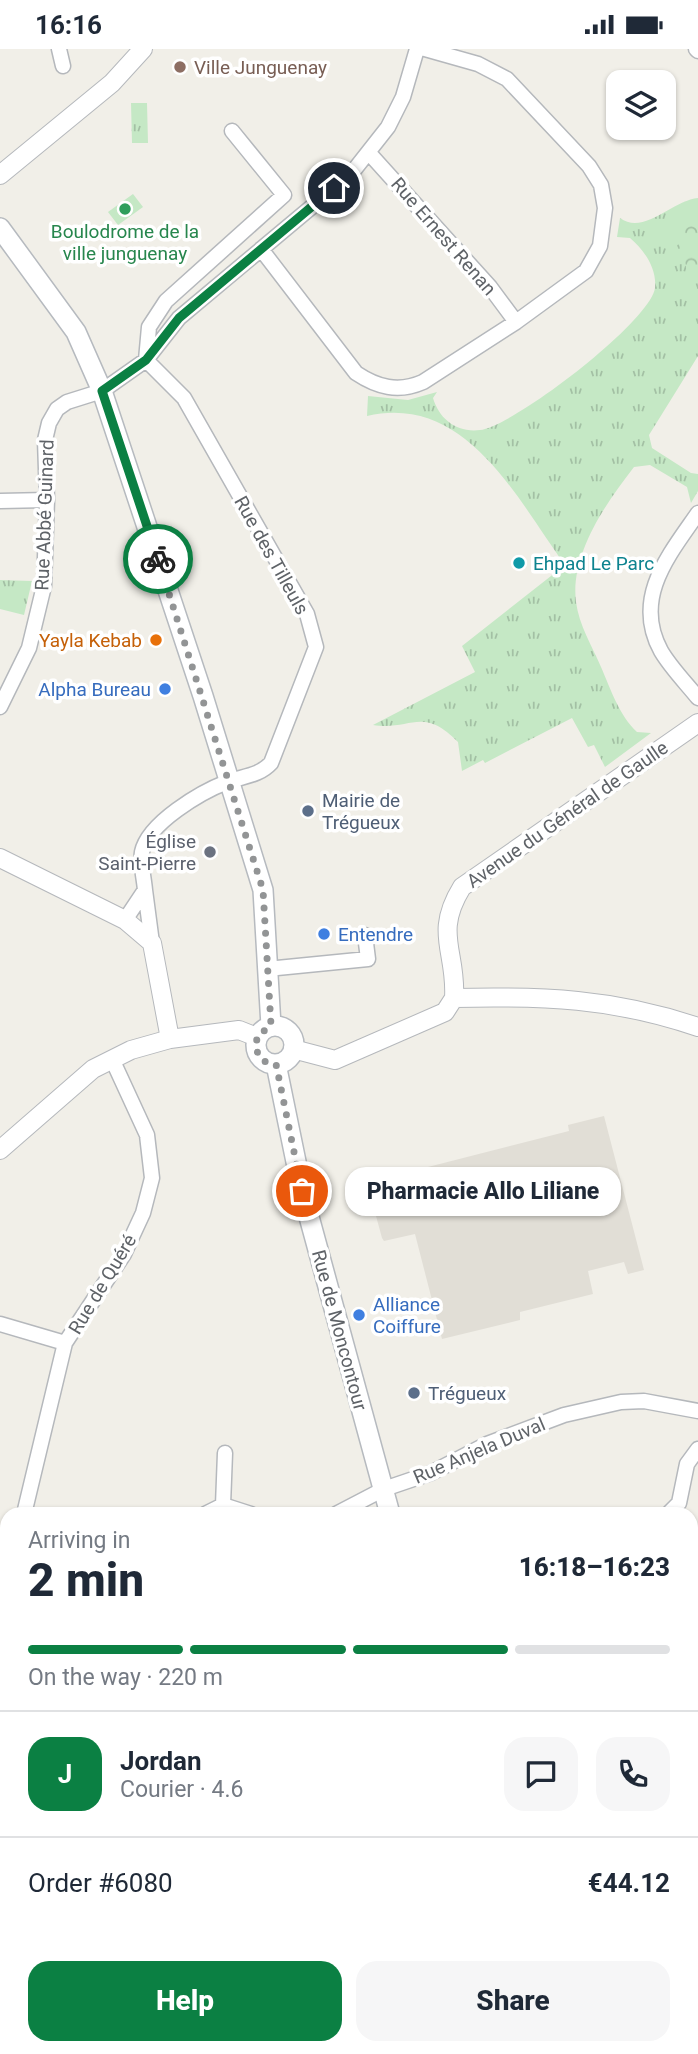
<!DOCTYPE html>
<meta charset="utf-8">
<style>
:root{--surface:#fff;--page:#f6f6f7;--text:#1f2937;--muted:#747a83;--line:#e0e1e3;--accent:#0b8043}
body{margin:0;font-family:Roboto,sans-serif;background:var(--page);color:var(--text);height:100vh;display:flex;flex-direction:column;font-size:26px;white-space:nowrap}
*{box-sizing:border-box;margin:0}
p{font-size:23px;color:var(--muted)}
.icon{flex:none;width:38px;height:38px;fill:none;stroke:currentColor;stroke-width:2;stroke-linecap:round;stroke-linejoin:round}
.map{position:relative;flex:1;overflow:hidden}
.drawer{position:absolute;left:0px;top:1458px;width:698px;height:548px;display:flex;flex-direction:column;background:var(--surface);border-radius:21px 21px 0 0;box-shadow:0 2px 5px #0004}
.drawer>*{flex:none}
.tools{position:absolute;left:606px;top:21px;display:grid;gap:14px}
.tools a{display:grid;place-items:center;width:70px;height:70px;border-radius:14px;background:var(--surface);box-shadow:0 2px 5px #0004;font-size:35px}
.pin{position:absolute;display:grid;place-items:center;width:60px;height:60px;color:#fff;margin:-30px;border:4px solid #fff;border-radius:50%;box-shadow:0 2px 7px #0007}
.courier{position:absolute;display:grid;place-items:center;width:70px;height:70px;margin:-35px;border:5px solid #0b8043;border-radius:50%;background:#fff;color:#222;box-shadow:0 2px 9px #0007}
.bubble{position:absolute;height:49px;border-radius:21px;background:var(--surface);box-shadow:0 2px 5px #0004;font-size:23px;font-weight:800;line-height:49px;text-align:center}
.summary em{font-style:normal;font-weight:800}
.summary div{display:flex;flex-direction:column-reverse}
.summary{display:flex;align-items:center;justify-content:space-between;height:119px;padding:0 28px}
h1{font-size:46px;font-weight:800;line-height:52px}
.bar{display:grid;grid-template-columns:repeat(4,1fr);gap:10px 7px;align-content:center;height:84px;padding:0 28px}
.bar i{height:9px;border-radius:5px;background:var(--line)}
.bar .current{background:var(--accent)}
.bar p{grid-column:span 4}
.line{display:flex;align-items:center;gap:18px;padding:0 28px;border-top:2px solid var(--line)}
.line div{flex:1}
.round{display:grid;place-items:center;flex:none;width:74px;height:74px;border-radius:21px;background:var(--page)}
.button{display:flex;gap:14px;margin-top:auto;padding:14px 28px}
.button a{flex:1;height:80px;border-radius:21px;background:var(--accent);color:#fff;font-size:28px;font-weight:800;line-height:80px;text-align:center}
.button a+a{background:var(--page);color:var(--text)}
.status{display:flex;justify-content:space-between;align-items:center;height:49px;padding:0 35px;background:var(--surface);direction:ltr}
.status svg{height:19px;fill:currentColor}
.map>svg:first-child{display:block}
</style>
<div class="status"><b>16:16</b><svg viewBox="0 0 49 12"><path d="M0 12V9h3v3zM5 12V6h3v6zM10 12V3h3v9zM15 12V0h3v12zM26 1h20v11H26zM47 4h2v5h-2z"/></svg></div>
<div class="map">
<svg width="698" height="2005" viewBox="0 0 698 2005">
<defs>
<pattern id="grass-tufts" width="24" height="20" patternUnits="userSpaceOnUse" patternTransform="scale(1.75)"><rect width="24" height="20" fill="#c5e8c5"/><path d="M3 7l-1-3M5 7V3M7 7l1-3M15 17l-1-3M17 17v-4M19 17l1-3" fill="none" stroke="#a3c0a4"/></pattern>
<pattern id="forest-crowns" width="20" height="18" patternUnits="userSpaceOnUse" patternTransform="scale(1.75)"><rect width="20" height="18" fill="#c5e8c5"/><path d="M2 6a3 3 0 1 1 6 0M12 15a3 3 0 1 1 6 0" fill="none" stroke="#a3c0a4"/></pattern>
</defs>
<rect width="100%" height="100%" fill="#f1efe8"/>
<!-- education -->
<path fill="#e1ded6" d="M 604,1067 L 644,1221 L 628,1225 L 624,1213 L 588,1222 L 593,1245 L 520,1263 L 520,1271 L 442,1290 L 415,1185 L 384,1192 L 382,1189 L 373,1156 L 376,1151 L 386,1150 L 381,1130 L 569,1082 L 568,1076 Z"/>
<!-- grass -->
<path fill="url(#grass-tufts)" d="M 131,54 L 147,54 L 148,94 L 132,94 Z
M 698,149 L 698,307 L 649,386 L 652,399 L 691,424 L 698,425 L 698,442 L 691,454 L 687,438 L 650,416 L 634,418 C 606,454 570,505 576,553 C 579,576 592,597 601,618 C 611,641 619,666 637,683 L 651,684 L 605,718 L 594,696 L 588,698 L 572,669 L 485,714 L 483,711 L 462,722 L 458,693 C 422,656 411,682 373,676 L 475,623 L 462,597 L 565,516 C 517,450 466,344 367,367 L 368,347 L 408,351 L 437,343 L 433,349 C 439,370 457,384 480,381 C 514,377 650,273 655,239 C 657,219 644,201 630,189 L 617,188 L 620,169 C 644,187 673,151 698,149 Z
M 0,531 L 32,532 L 24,566 L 0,560 Z"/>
<!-- forest -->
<path fill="url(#forest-crowns)" d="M 698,162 L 698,225 L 687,226 L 685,212 L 672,213 L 672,204 L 679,194 L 669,187 C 672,173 684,166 698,162 Z"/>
<!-- pitch -->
<path fill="#c5e8c5" d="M 133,145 L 143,158 L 118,176 L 108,163 Z"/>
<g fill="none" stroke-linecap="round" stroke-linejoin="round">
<!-- minor casing -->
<g stroke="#b5b8bc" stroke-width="17">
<path id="minor" d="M 59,0 L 63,17
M 696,0 L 698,2
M 369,104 L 490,238 L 516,273
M 261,200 L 356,324 C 377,338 398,344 423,333 L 516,273 L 586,222 L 600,197 L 605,159 L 601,136 L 589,117 L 507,30 L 478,15 L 425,0
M 0,452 L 47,451
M 698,464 C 669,506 632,549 661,602 C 671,619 686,634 698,649
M 0,658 L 29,599 L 44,537 L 47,451 L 45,391 L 49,374 L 57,360 L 67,353 L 102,342 L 146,311 L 179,269 L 351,125 L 388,78 L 403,48 L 417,0
M 145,841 L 152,894
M 125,871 L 145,841 C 144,829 140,814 142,803 C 148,774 201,743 227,733 C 243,727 259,727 271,714 L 316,598 L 307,565 L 184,349 L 146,311 L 149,278 L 166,252 L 284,146 L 232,82
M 267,920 L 368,910 L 365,886
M 0,1275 L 65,1294
M 225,1404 L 223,1456 L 251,1465
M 24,1465 L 65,1294 L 124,1205 L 143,1164 L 152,1129 L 147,1086 L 112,1010
M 205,1465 L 223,1456
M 336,1465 L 384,1440 L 431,1424 L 487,1395 L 564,1366 L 621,1353 L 644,1352 L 698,1362
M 668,1465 L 679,1454 L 687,1415 L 698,1400
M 0,1565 L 7,1536
M 691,1700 L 698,1695
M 0,1763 L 7,1763
M 295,1998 L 304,2005
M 265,2005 L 278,1998
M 454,2005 L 460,1998"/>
</g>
<!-- tertiary casing -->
<g stroke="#b5b8bc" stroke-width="20">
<path id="tertiary" d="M 0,126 L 112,34 L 143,0
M 0,809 L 125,871 L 152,894 L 170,990
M 454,949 C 457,902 433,885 462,838 L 698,674
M 454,949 C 543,947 613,949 698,978
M 293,1000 L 335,1011 L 445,963 L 454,949
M 0,1101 L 93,1020 L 131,1001 L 170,990 L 239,981 L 257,988
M 698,1976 L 698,1992"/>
</g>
<!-- secondary casing -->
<g stroke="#b6babf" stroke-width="22">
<path id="secondary" d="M 0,179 L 76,283 L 102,342 L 203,647 L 263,841 L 271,977
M256 996a19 19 0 1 1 38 0a19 19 0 1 1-38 0Z
M 276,1015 L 302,1142 L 390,1465
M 691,1912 L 698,1917"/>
</g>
<!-- minor -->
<use href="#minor" stroke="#fff" stroke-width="14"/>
<!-- tertiary -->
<use href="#tertiary" stroke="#fff" stroke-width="18"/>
<!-- secondary -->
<use href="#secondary" stroke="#fff" stroke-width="19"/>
</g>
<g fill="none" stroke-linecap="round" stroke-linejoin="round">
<!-- done -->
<path stroke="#929495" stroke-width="7" stroke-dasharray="0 12.6" d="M 158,510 L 263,841 L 271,976 L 257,988 L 256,1001 L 263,1012 L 276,1015 L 302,1142"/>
<!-- route -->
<path stroke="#0b8043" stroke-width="9" d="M 158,510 L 102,342 L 146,311 L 179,269 L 334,139"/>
</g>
<!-- markers -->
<circle fill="#8d6e63" stroke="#fff" stroke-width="2.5" cx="180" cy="18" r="7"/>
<circle fill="#2e9e5b" stroke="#fff" stroke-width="2.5" cx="125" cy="160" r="7"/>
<circle fill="#0f9aa8" stroke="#fff" stroke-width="2.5" cx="519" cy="514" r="7"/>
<circle fill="#e8710a" stroke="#fff" stroke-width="2.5" cx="156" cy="591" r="7"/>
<g fill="#3f7fe0" stroke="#fff" stroke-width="2.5">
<circle cx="165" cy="640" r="7"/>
<circle cx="324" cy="885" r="7"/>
<circle cx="359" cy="1266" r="7"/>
</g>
<g fill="#5c6f8a" stroke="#fff" stroke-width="2.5">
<circle cx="308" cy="762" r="7"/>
<circle cx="414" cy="1344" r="7"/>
</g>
<circle fill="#6b7280" stroke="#fff" stroke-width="2.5" cx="210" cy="803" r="7"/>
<g text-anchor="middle" stroke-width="7" stroke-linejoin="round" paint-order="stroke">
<!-- education labels -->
<g font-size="19" fill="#785e54" stroke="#fff" text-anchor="start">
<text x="194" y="25">Ville Junguenay</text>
</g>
<!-- leisure labels -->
<g font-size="19" fill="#27864d" stroke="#fff">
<text x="125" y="189">Boulodrome de la<tspan x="125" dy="22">ville junguenay</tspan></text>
</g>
<!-- street labels -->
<g font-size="19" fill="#5f6368" stroke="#fff">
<text transform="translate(444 187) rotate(49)" y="7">Rue Ernest Renan</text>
<text transform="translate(44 466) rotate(-88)" y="7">Rue Abbé Guinard</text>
<text transform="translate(272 506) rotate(61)" y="7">Rue des Tilleuls</text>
<text transform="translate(567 765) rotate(-35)" y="7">Avenue du Général de Gaulle</text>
<text transform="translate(102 1235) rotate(-59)" y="7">Rue de Quéré</text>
<text transform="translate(340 1281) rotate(75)" y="7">Rue de Moncontour</text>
<text transform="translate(479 1401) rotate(-23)" y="7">Rue Anjela Duval</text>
</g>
<!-- culture labels -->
<g font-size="19" fill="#0d838f" stroke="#fff" text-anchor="start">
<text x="533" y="521">Ehpad Le Parc</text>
</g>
<!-- food labels -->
<g font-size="19" fill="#c56008" stroke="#fff" text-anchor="end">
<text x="142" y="598">Yayla Kebab</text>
</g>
<!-- shop labels -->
<g font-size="19" fill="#366cbe" stroke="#fff" text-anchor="start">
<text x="151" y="647" text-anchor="end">Alpha Bureau</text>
<text x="338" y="892">Entendre</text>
<text x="373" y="1262">Alliance<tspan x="373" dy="22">Coiffure</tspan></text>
</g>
<!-- service labels -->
<g font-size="19" fill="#4e5e75" stroke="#fff" text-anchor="start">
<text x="322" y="758">Mairie de<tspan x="322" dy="22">Trégueux</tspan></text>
<text x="428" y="1351">Trégueux</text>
</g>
<!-- worship labels -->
<g font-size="19" fill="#5b616d" stroke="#fff" text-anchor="end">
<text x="196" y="799">Église<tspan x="196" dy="22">Saint-Pierre</tspan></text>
</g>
</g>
</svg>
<div class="tools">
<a><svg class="icon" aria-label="layers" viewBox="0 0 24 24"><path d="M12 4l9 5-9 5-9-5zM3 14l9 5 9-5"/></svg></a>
</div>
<div class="pin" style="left:302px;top:1142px;background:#ea580c"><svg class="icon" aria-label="bag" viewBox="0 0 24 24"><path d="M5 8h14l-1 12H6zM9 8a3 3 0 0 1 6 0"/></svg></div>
<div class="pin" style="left:334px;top:139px;background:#1f2937"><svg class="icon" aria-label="home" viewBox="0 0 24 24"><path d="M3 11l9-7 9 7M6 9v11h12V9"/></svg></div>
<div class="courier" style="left:158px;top:510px"><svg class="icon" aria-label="bike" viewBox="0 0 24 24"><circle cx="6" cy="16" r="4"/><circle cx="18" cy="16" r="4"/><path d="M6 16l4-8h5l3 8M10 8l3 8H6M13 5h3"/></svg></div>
<div class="bubble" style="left:345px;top:1118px;width:276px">Pharmacie Allo Liliane</div>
<section class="drawer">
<div class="summary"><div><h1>2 min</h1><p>Arriving in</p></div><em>16:18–16:23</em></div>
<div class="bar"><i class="current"></i><i class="current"></i><i class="current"></i><i></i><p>On the way · 220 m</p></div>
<div class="line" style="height:126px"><b class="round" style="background:var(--accent);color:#fff">J</b><div><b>Jordan</b><p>Courier · 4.6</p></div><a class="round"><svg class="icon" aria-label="chat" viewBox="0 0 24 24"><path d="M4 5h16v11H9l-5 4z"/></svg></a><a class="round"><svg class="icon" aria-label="phone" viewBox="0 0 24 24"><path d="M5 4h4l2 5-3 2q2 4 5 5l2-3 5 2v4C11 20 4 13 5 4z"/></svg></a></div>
<div class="line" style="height:91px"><div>Order #6080</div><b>€44.12</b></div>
<div class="button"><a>Help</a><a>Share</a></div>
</section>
</div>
